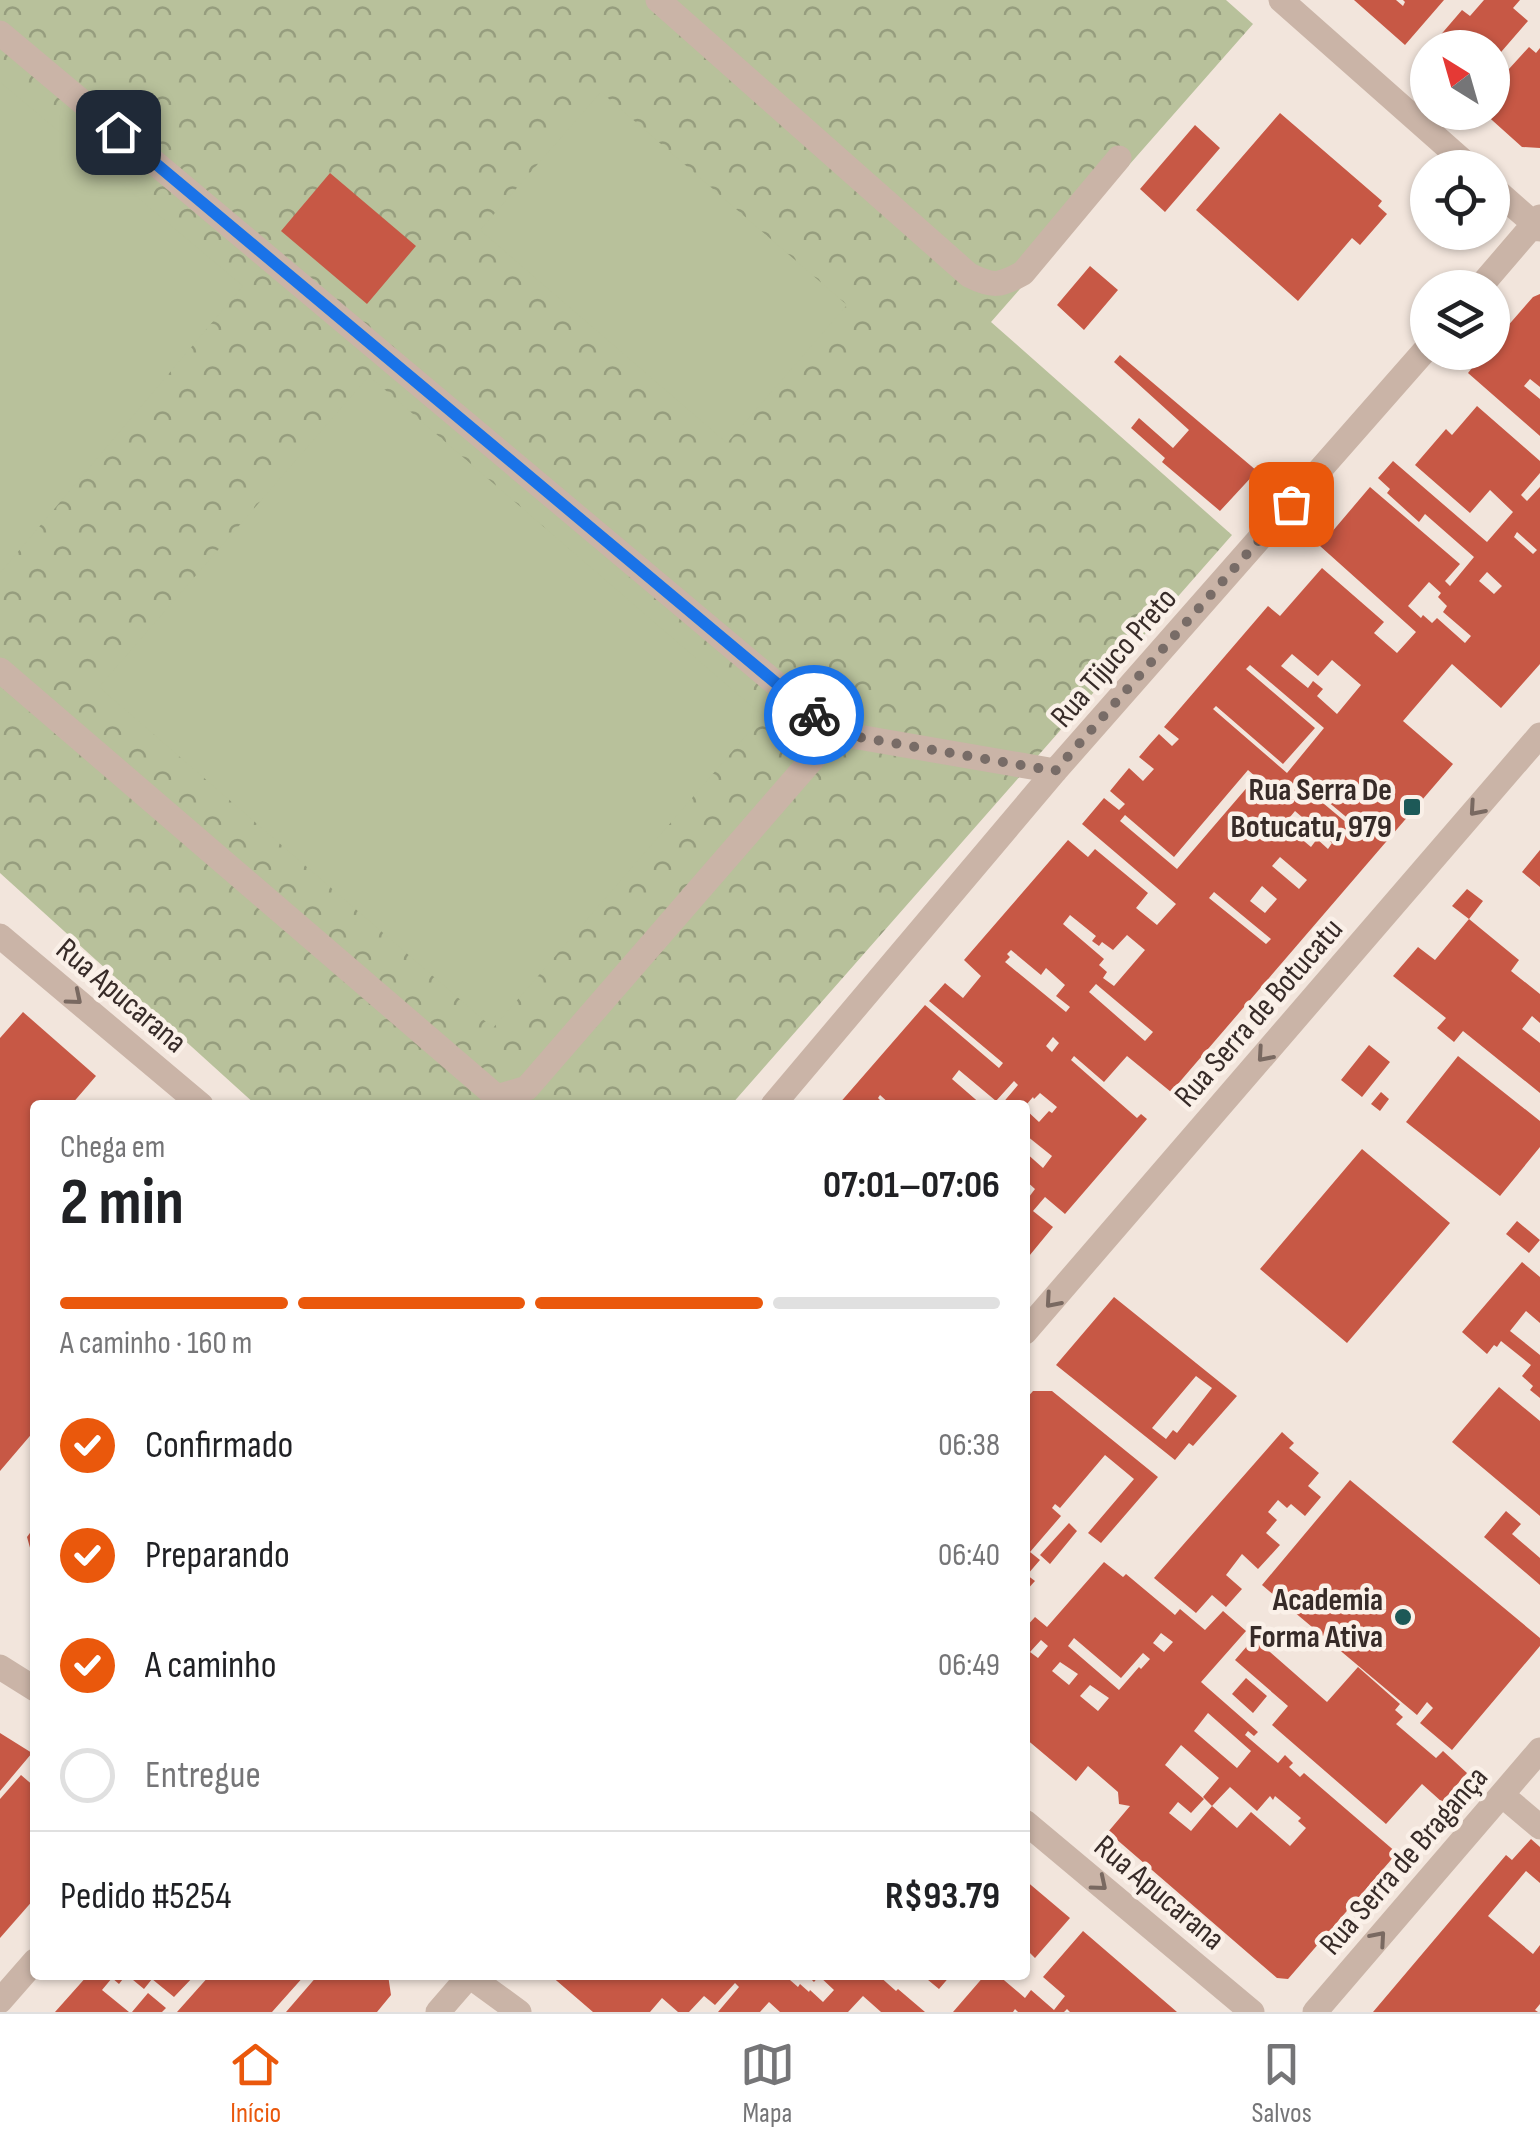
<!DOCTYPE html>
<html lang="pt">
<meta charset="utf-8">
<style>
:root{--surface:#fff;--page:#f6f6f6;--text:#202124;--muted:#757577;--line:#e0e0e0;--accent:#ea580c}
body{margin:0;font-family:"Sofia Sans Condensed",sans-serif;background:var(--page);color:var(--text);height:100vh;display:flex;flex-direction:column;font-size:38px;white-space:nowrap}
*{box-sizing:border-box;margin:0}
p{font-size:32px;color:var(--muted)}
.icon{flex:none;width:55px;height:55px;fill:none;stroke:currentColor;stroke-width:2;stroke-linecap:round;stroke-linejoin:round}
.map{position:relative;flex:1;overflow:hidden}
.panel{position:absolute;left:30px;top:1100px;width:1000px;height:880px;display:flex;flex-direction:column;background:var(--surface);border-radius:10px;box-shadow:0 2px 8px #0004}
.panel>*{flex:none}
.needle{width:65px;rotate:323deg}
.controls{position:absolute;left:1410px;top:30px;display:grid;gap:20px}
.controls a{display:grid;place-items:center;width:100px;height:100px;border-radius:50%;background:var(--surface);box-shadow:0 2px 8px #0004;font-size:50px}
.pin{position:absolute;display:grid;place-items:center;width:85px;height:85px;color:#fff;margin:-42px;border-radius:20px;box-shadow:0 5px 15px #0006}
.courier{position:absolute;display:grid;place-items:center;width:100px;height:100px;margin:-50px;border:8px solid #1a73e8;border-radius:50%;background:#fff;color:#222;box-shadow:0 2px 12px #0007}
.summary em{font-style:normal;font-weight:700}
.summary div{display:flex;flex-direction:column-reverse}
.summary{display:flex;align-items:center;justify-content:space-between;height:170px;padding:0 30px}
h1{font-size:65px;font-weight:700;line-height:75px}
.bar{display:grid;grid-template-columns:repeat(4,1fr);gap:15px 10px;align-content:center;height:120px;padding:0 30px}
.bar i{height:12px;border-radius:8px;background:var(--line)}
.bar .current{background:var(--accent)}
.bar p{grid-column:span 4}
.line{display:flex;align-items:center;gap:25px;padding:0 30px;border-top:2px solid var(--line)}
.line div{flex:1}
ol{padding:0 30px;list-style:none}
li{display:flex;align-items:center;gap:30px;height:110px}
li p{margin-inline-start:auto}
li .icon{padding:10px;border-radius:50%;background:var(--accent);color:#fff;stroke-width:4}
li:last-child{color:var(--muted)}
li i{width:55px;height:55px;border:5px solid var(--line);border-radius:50%}
.dock{display:flex;justify-content:space-around;align-items:center;height:140px;border-top:2px solid var(--line);background:var(--surface);font-size:28px;color:var(--muted)}
.dock a{display:grid;justify-items:center;gap:5px}
.dock .current{color:var(--accent)}
.map>svg:first-child{display:block}
</style>
<div class="map">
<svg width="1540" height="2012" viewBox="0 0 1540 2012">
<defs>
<pattern id="forest-crowns" width="20" height="18" patternUnits="userSpaceOnUse" patternTransform="scale(2.5)"><rect width="20" height="18" fill="#b8c19b"/><path d="M2 6a3 3 0 1 1 6 0M12 15a3 3 0 1 1 6 0" fill="none" stroke="#969d7e"/></pattern>
</defs>
<rect width="100%" height="100%" fill="#f2e5dc"/>
<!-- forest -->
<path fill="url(#forest-crowns)" d="M 0,0 L 1226,0 L 1253,24 L 991,322 L 1232,535 L 731,1105 L 256,1105 L 0,873 Z"/>
<!-- pitch -->
<path fill="#b8c19b" d="M 0,82 L 243,286 L 0,573 Z
M 601,92 L 847,305 L 727,443 L 480,230 Z
M 369,376 L 763,716 L 493,1028 L 99,687 Z"/>
<!-- building -->
<path fill="#c75845" fill-rule="evenodd" d="M 1354,0 L 1396,0 L 1403,6 L 1405,2 L 1403,0 L 1444,0 L 1405,45 Z
M 1484,0 L 1520,0 L 1513,8 L 1528,21 L 1495,59 L 1508,70 L 1529,47 L 1536,53 L 1540,48 L 1540,148 L 1522,147 L 1483,112 L 1492,112 L 1492,48 L 1450,48 L 1438,38 L 1462,10 L 1470,16 Z
M 1280,113 L 1382,201 L 1378,206 L 1387,214 L 1360,245 L 1352,238 L 1298,301 L 1196,210 Z
M 1195,125 L 1220,148 L 1165,212 L 1140,189 Z
M 330,173 L 416,246 L 367,304 L 281,231 Z
M 1090,266 L 1118,290 L 1084,330 L 1057,305 Z
M 1540,294 L 1540,387 L 1530,379 L 1524,386 L 1540,399 L 1540,436 L 1468,373 L 1485,352 L 1492,352 L 1492,344 L 1533,297 Z
M 1120,355 L 1257,471 L 1220,511 L 1162,462 L 1165,458 L 1131,428 L 1139,418 L 1173,448 L 1189,430 L 1114,362 Z
M 1477,406 L 1540,461 L 1540,473 L 1521,495 L 1527,501 L 1540,487 L 1540,664 L 1501,708 L 1452,664 L 1403,721 L 1453,764 L 1171,1092 L 1127,1056 L 1104,1082 L 1074,1056 L 1071,1060 L 1137,1118 L 1141,1114 L 1147,1119 L 1065,1214 L 1045,1197 L 1033,1211 L 1053,1227 L 1025,1261 L 1025,1194 L 1029,1197 L 1035,1189 L 1025,1180 L 1025,1152 L 1043,1168 L 1052,1156 L 1027,1136 L 1025,1138 L 1025,1109 L 1039,1122 L 1049,1111 L 1052,1113 L 1057,1107 L 1040,1093 L 1034,1099 L 1033,1097 L 1026,1105 L 1001,1105 L 1018,1085 L 1014,1081 L 996,1101 L 959,1070 L 952,1079 L 982,1105 L 891,1105 L 880,1095 L 878,1098 L 885,1105 L 838,1105 L 925,1005 L 999,1068 L 1003,1063 L 929,1001 L 945,983 L 963,998 L 981,976 L 964,960 L 1068,840 L 1088,857 L 1095,849 L 1148,893 L 1136,908 L 1157,925 L 1176,904 L 1082,824 L 1104,798 L 1119,810 L 1125,804 L 1110,791 L 1119,780 L 1129,768 L 1143,781 L 1154,769 L 1139,757 L 1150,744 L 1159,734 L 1172,746 L 1179,739 L 1164,727 L 1268,606 L 1280,616 L 1322,568 L 1384,622 L 1374,633 L 1397,653 L 1416,632 L 1320,546 L 1370,487 L 1460,564 L 1445,581 L 1450,586 L 1474,557 L 1425,514 L 1419,522 L 1387,493 L 1390,489 L 1378,478 L 1393,461 L 1487,542 L 1513,512 L 1490,490 L 1470,513 L 1415,465 L 1446,429 L 1452,435 ZM 1517,532 L 1537,550 L 1533,554 L 1514,537 ZM 1487,572 L 1502,586 L 1494,594 L 1479,581 ZM 1429,582 L 1441,593 L 1438,597 L 1447,606 L 1443,612 L 1471,636 L 1465,643 L 1437,618 L 1432,623 L 1423,615 L 1421,618 L 1408,606 ZM 1292,654 L 1318,676 L 1332,660 L 1361,685 L 1337,714 L 1317,696 L 1323,689 L 1313,681 L 1308,688 L 1281,666 ZM 1250,665 L 1324,728 L 1287,773 L 1213,709 L 1216,706 L 1283,764 L 1315,728 L 1246,669 ZM 1248,770 L 1256,777 L 1177,869 L 1120,821 L 1125,815 L 1174,857 ZM 1314,790 L 1357,826 L 1354,829 L 1311,793 ZM 1295,811 L 1332,843 L 1328,849 L 1317,839 L 1311,847 L 1292,831 L 1298,823 L 1290,817 ZM 1280,857 L 1307,880 L 1299,889 L 1272,866 ZM 1262,886 L 1277,899 L 1265,913 L 1250,901 ZM 1214,892 L 1271,939 L 1266,944 L 1209,898 ZM 1070,915 L 1096,936 L 1092,941 L 1099,946 L 1102,942 L 1113,950 L 1127,935 L 1145,950 L 1114,986 L 1103,978 L 1107,972 L 1099,965 L 1104,959 L 1063,924 ZM 1011,950 L 1041,975 L 1046,968 L 1065,985 L 1056,996 L 1070,1007 L 1066,1012 L 1005,962 L 1010,957 L 1007,954 ZM 1096,984 L 1153,1032 L 1145,1041 L 1089,992 ZM 1053,1037 L 1059,1043 L 1052,1052 L 1046,1046 Z
M 1540,850 L 1540,887 L 1522,872 Z
M 1467,889 L 1483,901 L 1469,919 L 1452,906 Z
M 1469,919 L 1519,960 L 1511,971 L 1540,994 L 1540,1023 L 1532,1016 L 1522,1029 L 1540,1043 L 1540,1093 L 1463,1031 L 1454,1042 L 1437,1028 L 1446,1018 L 1393,976 L 1418,947 L 1435,960 Z
M 23,1012 L 96,1076 L 71,1105 L 35,1105 L 35,1430 L 0,1471 L 0,1038 Z
M 1369,1045 L 1390,1062 L 1362,1097 L 1341,1080 Z
M 1458,1056 L 1540,1121 L 1540,1147 L 1500,1196 L 1406,1122 Z
M 1381,1092 L 1389,1099 L 1380,1111 L 1371,1104 Z
M 1362,1149 L 1450,1223 L 1347,1343 L 1260,1269 Z
M 1517,1221 L 1540,1240 L 1529,1253 L 1506,1234 Z
M 1522,1262 L 1540,1277 L 1540,1323 L 1526,1311 L 1510,1331 L 1540,1355 L 1540,1398 L 1530,1390 L 1533,1386 L 1522,1376 L 1531,1365 L 1501,1341 L 1497,1347 L 1494,1345 L 1487,1354 L 1462,1332 Z
M 1114,1297 L 1237,1396 L 1193,1446 L 1189,1443 L 1175,1460 L 1056,1365 ZM 1196,1376 L 1212,1388 L 1177,1433 L 1173,1430 L 1166,1439 L 1152,1428 Z
M 1499,1387 L 1540,1421 L 1540,1516 L 1452,1442 Z
M 1033,1391 L 1052,1391 L 1158,1477 L 1101,1543 L 1088,1533 L 1134,1479 L 1105,1455 L 1060,1508 L 1055,1504 L 1052,1508 L 1061,1516 L 1030,1552 L 1040,1560 L 1027,1575 L 1035,1581 L 1025,1592 L 1025,1400 Z
M 1282,1432 L 1294,1443 L 1289,1448 L 1319,1473 L 1308,1486 L 1321,1497 L 1305,1516 L 1291,1504 L 1287,1508 L 1278,1500 L 1268,1512 L 1277,1520 L 1266,1533 L 1280,1545 L 1258,1569 L 1242,1554 L 1226,1575 L 1242,1589 L 1226,1607 L 1212,1595 L 1196,1613 L 1154,1578 Z
M 1350,1480 L 1540,1638 L 1540,1646 L 1452,1750 L 1420,1723 L 1433,1708 L 1427,1702 L 1417,1715 L 1262,1585 Z
M 1506,1511 L 1521,1524 L 1512,1534 L 1540,1558 L 1540,1585 L 1484,1537 Z
M 1069,1523 L 1077,1531 L 1050,1564 L 1040,1555 Z
M 35,1526 L 35,1562 L 34,1562 L 27,1537 Z
M 1104,1562 L 1123,1577 L 1126,1574 L 1175,1615 L 1180,1609 L 1205,1630 L 1223,1611 L 1246,1631 L 1201,1682 L 1258,1732 L 1254,1736 L 1248,1731 L 1245,1735 L 1278,1763 L 1285,1755 L 1293,1763 L 1289,1767 L 1300,1777 L 1304,1773 L 1397,1853 L 1288,1979 L 1277,1978 L 1108,1832 L 1130,1806 L 1119,1804 L 1118,1792 L 1088,1766 L 1076,1781 L 1025,1738 L 1025,1628 L 1035,1617 L 1047,1627 ZM 1161,1633 L 1173,1642 L 1164,1652 L 1153,1643 ZM 1074,1638 L 1121,1678 L 1143,1653 L 1150,1659 L 1141,1669 L 1139,1667 L 1119,1690 L 1068,1646 ZM 1041,1640 L 1048,1646 L 1038,1658 L 1030,1652 ZM 1060,1662 L 1078,1674 L 1069,1685 L 1052,1671 ZM 1090,1685 L 1109,1698 L 1098,1711 L 1080,1696 ZM 1208,1713 L 1251,1751 L 1237,1768 L 1194,1731 ZM 1181,1745 L 1219,1778 L 1203,1797 L 1212,1806 L 1230,1787 L 1257,1811 L 1270,1796 L 1273,1800 L 1275,1796 L 1301,1818 L 1298,1821 L 1306,1828 L 1290,1846 L 1251,1812 L 1237,1828 L 1212,1806 L 1191,1831 L 1169,1813 L 1178,1802 L 1191,1813 L 1204,1799 L 1165,1765 Z
M 1254,1638 L 1327,1702 L 1358,1667 L 1400,1704 L 1395,1710 L 1403,1717 L 1396,1724 L 1436,1758 L 1443,1751 L 1467,1773 L 1442,1802 L 1422,1784 L 1386,1824 L 1272,1725 L 1288,1706 L 1235,1660 Z
M 1246,1678 L 1267,1696 L 1253,1713 L 1232,1694 Z
M 0,1733 L 32,1753 L 0,1791 Z
M 21,1775 L 35,1787 L 35,1810 L 32,1815 L 35,1818 L 35,1898 L 0,1938 L 0,1799 Z
M 1531,1839 L 1540,1847 L 1540,1883 L 1526,1871 L 1488,1916 L 1533,1954 L 1540,1945 L 1540,2004 L 1535,2010 L 1538,2012 L 1373,2012 L 1506,1855 L 1512,1860 Z
M 1025,1880 L 1070,1918 L 1035,1958 L 1025,1948 Z
M 1083,1931 L 1177,2012 L 1070,2012 L 1067,2009 L 1064,2012 L 1018,2012 L 1015,2009 L 1013,2012 L 953,2012 L 985,1975 L 998,1975 L 1025,1998 L 1031,1990 L 1054,2010 L 1065,1996 L 1043,1977 Z
M 88,1975 L 126,1975 L 119,1984 L 112,1978 L 102,1990 L 129,2012 L 55,2012 Z
M 127,1975 L 195,1975 L 174,1997 L 152,1979 L 144,1989 Z
M 210,1975 L 305,1975 L 272,2012 L 177,2012 Z
M 318,1975 L 388,1975 L 391,1995 L 377,2012 L 286,2012 Z
M 550,1975 L 795,1975 L 790,1980 L 798,1987 L 800,1984 L 809,1992 L 810,1990 L 823,2002 L 834,1990 L 819,1976 L 814,1982 L 807,1975 L 878,1975 L 896,1991 L 898,1989 L 925,2012 L 881,2012 L 863,1996 L 848,2012 L 780,2012 L 769,2002 L 760,2012 L 718,2012 L 739,1987 L 735,1983 L 715,2005 L 704,1996 L 689,2012 L 678,2012 L 662,1998 L 650,2012 L 593,2012 Z
M 922,1975 L 951,1975 L 939,1989 Z
M 148,1993 L 166,2008 L 162,2012 L 132,2012 Z"/>
<g fill="none" stroke-linecap="round" stroke-linejoin="round">
<!-- minor -->
<path stroke="#cab4a7" stroke-width="25" d="M 658,0 L 969,275 C 993,287 1000,286 1023,273 L 1119,158
M 1281,0 L 1471,168
M 0,33 L 835,733 L 1055,771
M 1492,187 L 1540,229
M 1479,288 L 1540,217
M 0,670 L 497,1097 L 527,1088 L 835,733
M 0,936 L 201,1105
M 773,1105 L 1055,771 L 1428,347
M 1025,1332 L 1540,735
M 0,1667 L 35,1689
M 1502,1795 L 1540,1827
M 1025,1822 L 1252,2012
M 468,1975 L 519,2012
M 0,2001 L 35,1961
M 438,2012 L 470,1975
M 1315,2012 L 1540,1750"/>
</g>
<!-- one-way arrows -->
<defs><path id="oneway-chevron" d="M-2-3.5L2.5 0L-2 3.5" fill="none" stroke-width="1.6" stroke-linecap="round" stroke-linejoin="round" transform="scale(2.5)"/></defs>
<g stroke="#796961">
<use href="#oneway-chevron" transform="translate(1476 809) rotate(131)"/>
<use href="#oneway-chevron" transform="translate(75 998) rotate(40)"/>
<use href="#oneway-chevron" transform="translate(1264 1055) rotate(131)"/>
<use href="#oneway-chevron" transform="translate(1052 1301) rotate(131)"/>
<use href="#oneway-chevron" transform="translate(1100 1884) rotate(40)"/>
<use href="#oneway-chevron" transform="translate(1379 1938) rotate(-49)"/>
</g>
<g fill="none" stroke-linecap="round" stroke-linejoin="round">
<!-- done -->
<path stroke="#786c67" stroke-width="10" stroke-dasharray="0 18" d="M 814,715 L 835,733 L 1055,771 L 1291,504"/>
<!-- route -->
<path stroke="#1a73e8" stroke-width="12" d="M 118,132 L 814,715"/>
</g>
<!-- markers -->
<g fill="#1d5957" stroke="#faf0e8" stroke-width="4">
<rect x="1402" y="797" width="20" height="20" rx="5"/>
<circle cx="1403" cy="1617" r="10"/>
</g>
<g text-anchor="middle" stroke-width="9" stroke-linejoin="round" paint-order="stroke">
<!-- street labels -->
<g font-size="32" fill="#372b28" stroke="#faf0e8">
<text transform="translate(1113 657) rotate(-49)" y="11">Rua Tijuco Preto</text>
<text transform="translate(122 995) rotate(40)" y="11">Rua Apucarana</text>
<text transform="translate(1258 1012) rotate(-49)" y="11">Rua Serra de Botucatu</text>
<text transform="translate(1403 1860) rotate(-49)" y="11">Rua Serra de Bragança</text>
<text transform="translate(1160 1892) rotate(40)" y="11">Rua Apucarana</text>
</g>
<!-- poi labels -->
<g font-size="32" font-weight="bold" fill="#372b28" stroke="#faf0e8" text-anchor="end">
<text x="1392" y="800">Rua Serra De<tspan x="1392" dy="37">Botucatu, 979</tspan></text>
<text x="1383" y="1610">Academia<tspan x="1383" dy="37">Forma Ativa</tspan></text>
</g>
</g>
</svg>
<div class="controls">
<a><svg class="needle" viewBox="-14 -14 28 28"><path d="M0-13l5 13h-10z" fill="#e53935"/><path d="M0 13l5-13h-10z" fill="#757577"/></svg></a>
<a><svg class="icon" aria-label="locate" viewBox="0 0 24 24"><circle cx="12" cy="12" r="6"/><path d="M12 2v4M12 18v4M2 12h4M18 12h4"/></svg></a>
<a><svg class="icon" aria-label="layers" viewBox="0 0 24 24"><path d="M12 4l9 5-9 5-9-5zM3 14l9 5 9-5"/></svg></a>
</div>
<div class="pin" style="left:1291px;top:504px;background:#ea580c"><svg class="icon" aria-label="bag" viewBox="0 0 24 24"><path d="M5 8h14l-1 12H6zM9 8a3 3 0 0 1 6 0"/></svg></div>
<div class="pin" style="left:118px;top:132px;background:#1f2937"><svg class="icon" aria-label="home" viewBox="0 0 24 24"><path d="M3 11l9-7 9 7M6 9v11h12V9"/></svg></div>
<div class="courier" style="left:814px;top:715px"><svg class="icon" aria-label="bike" viewBox="0 0 24 24"><circle cx="6" cy="16" r="4"/><circle cx="18" cy="16" r="4"/><path d="M6 16l4-8h5l3 8M10 8l3 8H6M13 5h3"/></svg></div>
<section class="panel">
<div class="summary"><div><h1>2 min</h1><p>Chega em</p></div><em>07:01–07:06</em></div>
<div class="bar"><i class="current"></i><i class="current"></i><i class="current"></i><i></i><p>A caminho · 160 m</p></div>
<ol>
<li><svg class="icon" aria-label="check" viewBox="0 0 24 24"><path d="M5 12l5 5 9-10"/></svg>Confirmado<p>06:38</p></li>
<li><svg class="icon" aria-label="check" viewBox="0 0 24 24"><path d="M5 12l5 5 9-10"/></svg>Preparando<p>06:40</p></li>
<li><svg class="icon" aria-label="check" viewBox="0 0 24 24"><path d="M5 12l5 5 9-10"/></svg>A caminho<p>06:49</p></li>
<li><i></i>Entregue</li>
</ol>
<div class="line" style="height:130px"><div>Pedido #5254</div><b>R$93.79</b></div>
</section>
</div>
<nav class="dock">
<a class="current"><svg class="icon" aria-label="home" viewBox="0 0 24 24"><path d="M3 11l9-7 9 7M6 9v11h12V9"/></svg>Início</a>
<a><svg class="icon" aria-label="map" viewBox="0 0 24 24"><path d="M3 6l6-2 6 2 6-2v14l-6 2-6-2-6 2zM9 4v14M15 6v14"/></svg>Mapa</a>
<a><svg class="icon" aria-label="saved" viewBox="0 0 24 24"><path d="M7 4h10v16l-5-4-5 4z"/></svg>Salvos</a>
</nav>
